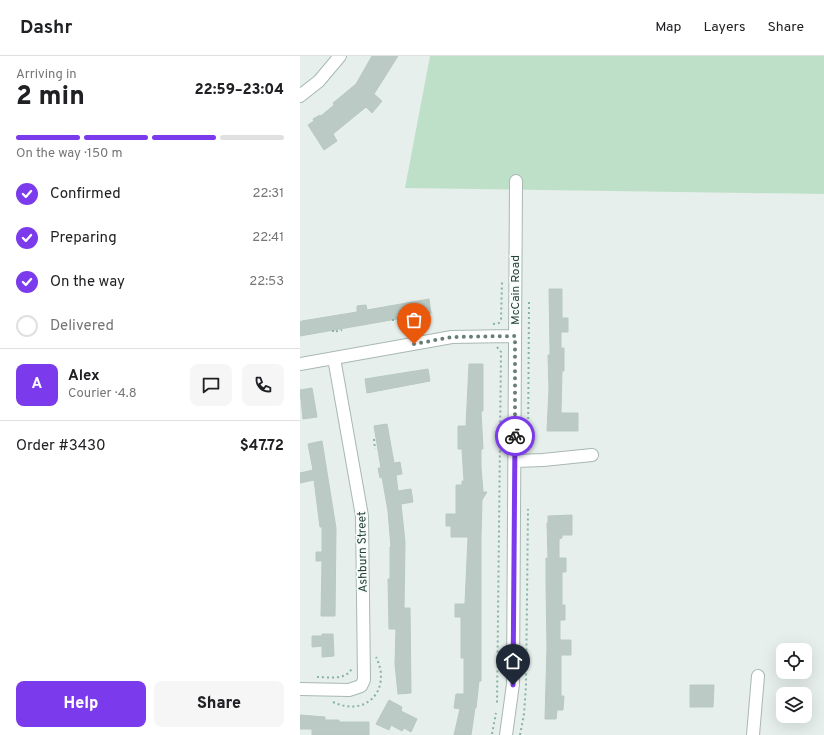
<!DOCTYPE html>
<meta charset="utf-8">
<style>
:root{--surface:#fff;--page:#f6f6f6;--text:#202124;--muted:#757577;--line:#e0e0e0;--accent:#7c3aed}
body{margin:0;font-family:Overpass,sans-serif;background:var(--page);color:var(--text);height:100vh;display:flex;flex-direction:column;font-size:15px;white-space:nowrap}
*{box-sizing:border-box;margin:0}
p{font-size:13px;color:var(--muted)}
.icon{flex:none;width:22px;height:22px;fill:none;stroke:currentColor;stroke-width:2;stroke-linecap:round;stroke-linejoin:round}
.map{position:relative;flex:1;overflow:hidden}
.panel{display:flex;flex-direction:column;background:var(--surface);width:300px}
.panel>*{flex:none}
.tools{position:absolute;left:476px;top:587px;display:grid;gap:8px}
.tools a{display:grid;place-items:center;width:36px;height:36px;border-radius:8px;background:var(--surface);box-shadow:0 4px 16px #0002;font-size:20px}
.pin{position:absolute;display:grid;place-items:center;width:34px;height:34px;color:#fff;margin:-41px -17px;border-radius:50% 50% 50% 0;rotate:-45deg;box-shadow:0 0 4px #0007}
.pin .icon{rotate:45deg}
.courier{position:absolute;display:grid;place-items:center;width:40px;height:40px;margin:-20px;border:3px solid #7c3aed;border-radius:50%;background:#fff;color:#222;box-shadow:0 1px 5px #0007}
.head em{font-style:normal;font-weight:800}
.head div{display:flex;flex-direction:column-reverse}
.head{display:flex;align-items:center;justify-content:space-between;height:68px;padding:0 16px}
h1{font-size:26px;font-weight:800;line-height:30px}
.bar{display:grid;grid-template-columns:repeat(4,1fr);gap:6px 4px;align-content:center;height:48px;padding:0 16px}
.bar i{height:5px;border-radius:3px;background:var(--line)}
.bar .on{background:var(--accent)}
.bar p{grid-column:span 4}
.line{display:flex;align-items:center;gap:10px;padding:0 16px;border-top:1px solid var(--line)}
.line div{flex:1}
.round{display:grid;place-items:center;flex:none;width:42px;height:42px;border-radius:8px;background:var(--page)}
ol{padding:0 16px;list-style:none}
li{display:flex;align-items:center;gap:12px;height:44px}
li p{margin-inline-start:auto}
li .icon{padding:4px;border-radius:50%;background:var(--accent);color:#fff;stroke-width:4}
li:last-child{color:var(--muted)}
li i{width:22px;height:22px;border:2px solid var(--line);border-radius:50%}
.action{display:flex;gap:8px;margin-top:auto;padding:8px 16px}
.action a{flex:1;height:46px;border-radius:8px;background:var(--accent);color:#fff;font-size:16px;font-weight:800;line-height:46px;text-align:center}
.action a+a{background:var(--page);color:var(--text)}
header{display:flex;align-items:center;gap:24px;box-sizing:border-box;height:56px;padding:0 20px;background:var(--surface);border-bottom:1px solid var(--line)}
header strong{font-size:19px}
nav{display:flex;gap:22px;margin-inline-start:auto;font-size:14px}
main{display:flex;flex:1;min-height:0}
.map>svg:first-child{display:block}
</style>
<header>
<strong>Dashr</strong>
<nav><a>Map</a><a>Layers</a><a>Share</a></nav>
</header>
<main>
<section class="panel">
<div class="head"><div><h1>2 min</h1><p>Arriving in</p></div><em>22:59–23:04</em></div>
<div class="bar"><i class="on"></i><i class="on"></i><i class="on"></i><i></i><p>On the way · 150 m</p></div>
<ol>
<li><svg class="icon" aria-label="check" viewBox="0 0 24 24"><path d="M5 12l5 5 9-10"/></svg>Confirmed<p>22:31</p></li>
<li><svg class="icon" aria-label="check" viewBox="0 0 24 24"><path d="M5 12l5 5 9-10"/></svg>Preparing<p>22:41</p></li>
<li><svg class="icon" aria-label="check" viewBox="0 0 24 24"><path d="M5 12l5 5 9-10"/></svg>On the way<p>22:53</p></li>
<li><i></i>Delivered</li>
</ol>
<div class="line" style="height:72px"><b class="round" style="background:var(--accent);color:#fff">A</b><div><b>Alex</b><p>Courier · 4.8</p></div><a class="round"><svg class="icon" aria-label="chat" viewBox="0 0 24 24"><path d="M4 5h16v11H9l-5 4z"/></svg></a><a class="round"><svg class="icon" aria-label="phone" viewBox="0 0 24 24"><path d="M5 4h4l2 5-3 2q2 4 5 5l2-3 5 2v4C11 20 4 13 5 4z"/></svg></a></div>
<div class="line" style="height:52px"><div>Order #3430</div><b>$47.72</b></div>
<div class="action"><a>Help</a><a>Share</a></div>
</section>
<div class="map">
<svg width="524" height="679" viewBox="0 0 524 679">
<rect width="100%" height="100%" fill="#e6efeb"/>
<!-- green -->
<path fill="#bfe0c8" d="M 130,0 L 524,0 L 524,138 L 105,132 Z"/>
<!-- building -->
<path fill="#bbcac4" stroke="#b8c9c2" d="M 72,0 L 98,0 L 74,38 L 82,45 L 72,57 L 66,51 L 33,78 L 37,85 L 24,94 L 8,69 L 14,65 L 13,63 L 20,59 L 21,60 L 34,49 L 33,47 L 56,28 Z
M 249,233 L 262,233 L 262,262 L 268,262 L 268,276 L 261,276 L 261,292 L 264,292 L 264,315 L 262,315 L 261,357 L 278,357 L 278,375 L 247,375 L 249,333 L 248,299 L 250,299 L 250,292 Z
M 129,243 L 131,257 L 0,280 L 0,266 L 2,265 L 57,256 L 57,250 L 66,249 L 67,254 Z
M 169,308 L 183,308 L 183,355 L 181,355 L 183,393 L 181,393 L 181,411 L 183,436 L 187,436 L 182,444 L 181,481 L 181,625 L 179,625 L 176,652 L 175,652 L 171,679 L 154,679 L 160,653 L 154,652 L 156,638 L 164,638 L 164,602 L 161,602 L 161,561 L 155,561 L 155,548 L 165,548 L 168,481 L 151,481 L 151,470 L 146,470 L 146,458 L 156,458 L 156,429 L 162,429 L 162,425 L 164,425 L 162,393 L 158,393 L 158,370 L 166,370 Z
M 128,313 L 130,325 L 67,337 L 65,323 Z
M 12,332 L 17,361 L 3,363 L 0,334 Z
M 87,368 L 94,407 L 100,406 L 102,418 L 96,419 L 98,435 L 111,433 L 113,446 L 101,448 L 105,486 L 104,552 L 110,552 L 111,637 L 98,638 L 95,608 L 96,573 L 89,573 L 88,523 L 90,523 L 90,491 L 91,491 L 88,455 L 82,421 L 80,422 L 78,412 L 81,412 L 74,370 Z
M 22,385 L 36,472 L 35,560 L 21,560 L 22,505 L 16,505 L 16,496 L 22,496 L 22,471 L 20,471 L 14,424 L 0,427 L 0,417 L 13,414 L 8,388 Z
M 272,459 L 272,479 L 262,479 L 262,482 L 259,483 L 259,502 L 266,502 L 266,516 L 262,516 L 262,549 L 265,549 L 265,564 L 260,564 L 260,584 L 271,584 L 271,599 L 261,599 L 261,640 L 264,640 L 263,654 L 257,654 L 256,663 L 245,663 L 247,592 L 246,527 L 246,502 L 248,502 L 247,467 L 248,467 L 248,460 Z
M 22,578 L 33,578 L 34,600 L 22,601 L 22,590 L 12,591 L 12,580 L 22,580 Z
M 390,629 L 414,629 L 413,651 L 390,651 Z
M 89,644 L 102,651 L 101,655 L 117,663 L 111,676 L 104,672 L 102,675 L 91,669 L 89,674 L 76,668 Z
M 0,659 L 25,661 L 25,664 L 39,664 L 39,666 L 69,666 L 69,679 L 12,679 L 12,673 L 0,673 Z"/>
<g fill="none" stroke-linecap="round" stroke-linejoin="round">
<!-- minor casing -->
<g stroke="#a8b8b2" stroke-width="14">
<path id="minor" d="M 0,40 L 19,25 L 40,0
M 0,308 L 152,281 L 215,280
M 215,405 L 243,404 L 292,399
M 0,633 L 49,634 L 61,630 L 64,624 L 62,460 L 34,302
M 206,679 L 213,628 L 216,125
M 453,679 L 458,620"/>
</g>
<!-- path -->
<path stroke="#86b3a5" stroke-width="2" stroke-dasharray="2 3" stroke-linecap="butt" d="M 229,246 L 228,388 L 234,393
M 92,264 L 101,264
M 193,268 L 199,267 L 201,263 L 202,225
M 33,274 L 33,276 L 42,274
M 197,291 L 201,296 L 197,649
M 74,383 L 75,393
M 17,621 C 29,621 46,625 52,612
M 33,646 C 67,662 92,633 76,601
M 192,678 L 196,657
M 220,679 L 224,658 L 226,630 L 228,453"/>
<!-- minor -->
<use href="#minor" stroke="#fff" stroke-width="12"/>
</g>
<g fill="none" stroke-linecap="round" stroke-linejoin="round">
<!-- done -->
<path stroke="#687f78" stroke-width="4" stroke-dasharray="0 7.2" d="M 114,288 L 152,281 L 215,280 L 215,380"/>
<!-- route -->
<path stroke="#7c3aed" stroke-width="5" d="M 213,629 L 215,380"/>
</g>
<g text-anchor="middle" stroke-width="3.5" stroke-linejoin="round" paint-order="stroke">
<!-- street labels -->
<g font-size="12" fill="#24423a" stroke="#f7fbf9">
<text transform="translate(215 234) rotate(-90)" y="4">McCain Road</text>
<text transform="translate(62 496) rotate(-91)" y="4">Ashburn Street</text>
</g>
</g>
</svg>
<div class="tools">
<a><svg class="icon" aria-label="locate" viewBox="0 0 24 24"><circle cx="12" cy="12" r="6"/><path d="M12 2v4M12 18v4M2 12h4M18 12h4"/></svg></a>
<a><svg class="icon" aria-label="layers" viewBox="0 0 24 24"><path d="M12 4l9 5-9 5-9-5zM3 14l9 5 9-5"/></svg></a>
</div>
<div class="pin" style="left:114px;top:288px;background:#ea580c"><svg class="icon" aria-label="bag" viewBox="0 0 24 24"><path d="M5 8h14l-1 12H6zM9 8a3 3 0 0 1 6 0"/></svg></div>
<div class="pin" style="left:213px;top:629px;background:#1f2937"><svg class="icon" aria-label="home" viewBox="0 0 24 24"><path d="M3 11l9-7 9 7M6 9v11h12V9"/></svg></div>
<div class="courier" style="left:215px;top:380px"><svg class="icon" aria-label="bike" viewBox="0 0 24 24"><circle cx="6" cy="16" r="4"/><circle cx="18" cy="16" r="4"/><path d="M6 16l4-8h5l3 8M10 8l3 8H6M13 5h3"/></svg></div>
</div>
</main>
